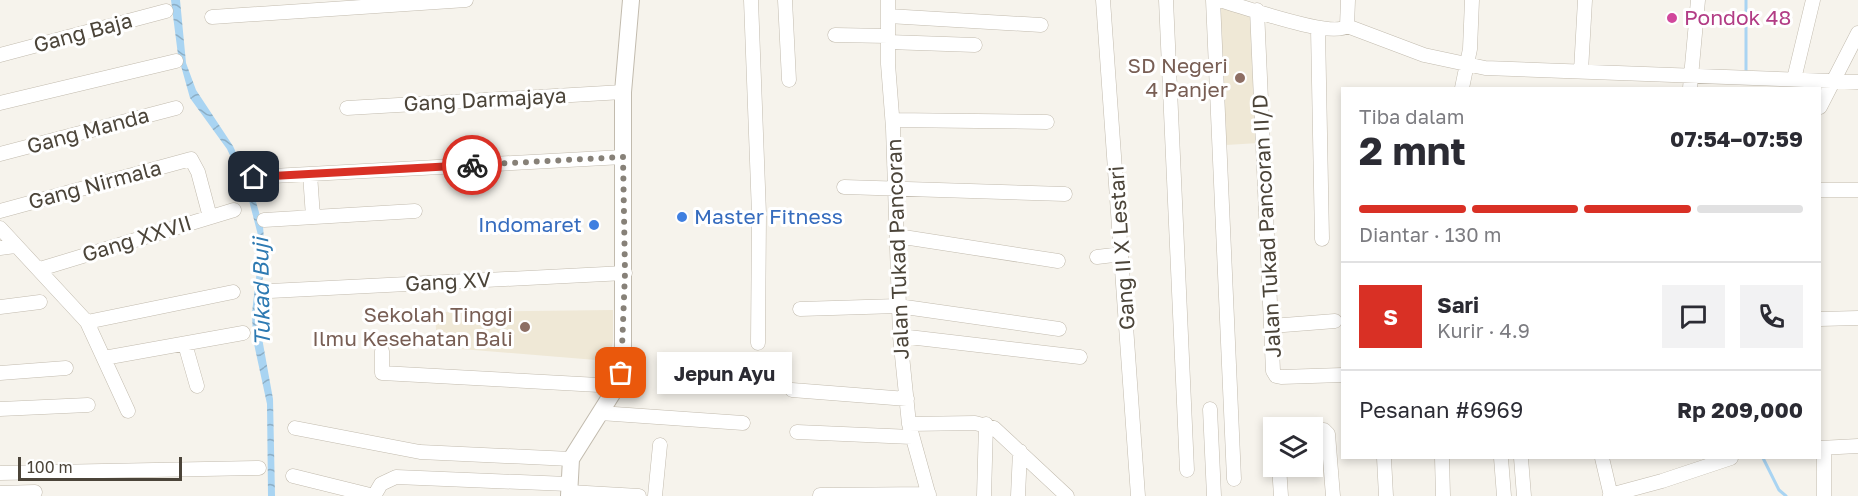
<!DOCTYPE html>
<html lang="id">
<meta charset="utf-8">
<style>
:root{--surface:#fff;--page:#f2f2f3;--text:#2b2b33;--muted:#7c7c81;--line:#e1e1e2;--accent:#d93025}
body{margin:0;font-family:"Golos Text",sans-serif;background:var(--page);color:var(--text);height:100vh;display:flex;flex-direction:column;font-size:22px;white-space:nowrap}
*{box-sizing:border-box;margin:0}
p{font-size:20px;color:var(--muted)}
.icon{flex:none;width:33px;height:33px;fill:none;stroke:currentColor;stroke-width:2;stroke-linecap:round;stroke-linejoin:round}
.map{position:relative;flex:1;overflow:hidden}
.sheet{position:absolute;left:1341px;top:87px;width:480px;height:372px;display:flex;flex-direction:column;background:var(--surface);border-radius:0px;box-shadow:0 3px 9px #0003}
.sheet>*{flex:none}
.buttons{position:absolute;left:1263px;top:417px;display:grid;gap:12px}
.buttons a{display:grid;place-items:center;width:60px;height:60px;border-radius:0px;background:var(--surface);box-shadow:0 3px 9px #0003;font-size:30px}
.scale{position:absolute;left:18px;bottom:15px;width:164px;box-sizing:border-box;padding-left:6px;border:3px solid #4b4439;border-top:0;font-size:16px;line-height:21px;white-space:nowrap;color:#4b4439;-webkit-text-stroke:4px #fff;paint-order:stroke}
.pin{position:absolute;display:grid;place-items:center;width:51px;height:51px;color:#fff;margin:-26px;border-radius:12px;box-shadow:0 3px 9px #0006}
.courier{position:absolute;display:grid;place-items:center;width:60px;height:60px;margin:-30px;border:4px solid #d93025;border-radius:50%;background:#fff;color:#222;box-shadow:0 2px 8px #0007}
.bubble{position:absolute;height:42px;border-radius:0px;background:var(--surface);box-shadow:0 3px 9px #0003;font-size:20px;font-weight:700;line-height:42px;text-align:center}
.head em{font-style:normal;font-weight:700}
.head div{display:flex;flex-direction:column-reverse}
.head{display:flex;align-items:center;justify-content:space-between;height:102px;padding:0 18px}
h1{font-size:39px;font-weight:700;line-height:45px}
.bar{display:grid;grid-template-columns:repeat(4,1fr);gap:9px 6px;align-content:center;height:72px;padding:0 18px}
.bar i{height:8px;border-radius:4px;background:var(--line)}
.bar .selected{background:var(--accent)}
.bar p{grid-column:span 4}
.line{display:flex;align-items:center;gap:15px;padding:0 18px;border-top:2px solid var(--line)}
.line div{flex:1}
.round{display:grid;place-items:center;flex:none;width:63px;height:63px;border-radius:0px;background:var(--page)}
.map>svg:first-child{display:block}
</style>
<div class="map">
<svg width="1858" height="496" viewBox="0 0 1858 496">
<defs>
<pattern id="water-waves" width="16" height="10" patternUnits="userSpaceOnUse" patternTransform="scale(1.5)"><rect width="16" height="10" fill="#a9d4f2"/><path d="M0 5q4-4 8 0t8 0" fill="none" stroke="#8caec5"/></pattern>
</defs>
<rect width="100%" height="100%" fill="#f6f3ec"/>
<!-- education -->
<path fill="#efe8d6" d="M 1219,3 L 1255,13 L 1259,143 L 1226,145 Z
M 613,310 L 613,342 L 608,361 L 437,347 L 435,312 Z"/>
<!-- water -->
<path fill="url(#water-waves)" d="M 171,0 L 180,0 L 186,63 L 196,90 L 233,146 L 252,188 L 263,226 L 265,253 L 261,300 L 262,338 L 273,399 L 275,496 L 268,496 L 267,404 L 253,339 L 252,313 L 260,243 L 246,189 L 227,149 L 190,98 L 178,55 Z"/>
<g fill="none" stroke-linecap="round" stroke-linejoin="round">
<!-- stream -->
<path stroke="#a9d4f2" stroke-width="3" d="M 1746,0 L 1746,73
M 1763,458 L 1779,490 L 1786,496"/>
<!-- minor casing -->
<g stroke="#c2bbae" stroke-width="15">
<path id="minor" d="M 751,0 L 759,214 L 758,343
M 785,0 L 789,80
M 888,0 L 888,64 L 893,128 L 900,336 L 909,424 L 929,496
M 1103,0 L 1138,496
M 1166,0 L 1187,470
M 1213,0 L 1234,479
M 1219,0 C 1242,6 1332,39 1347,26
M 1257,10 L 1273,371 L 1276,376 L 1281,377 L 1342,375
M 888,16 L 1041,25
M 212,17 L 466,0
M 1347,26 L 1424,55 L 1485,68 L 1858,82
M 1347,26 L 1348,0
M 1318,29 L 1322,239
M 835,35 L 888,36
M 888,42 L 975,45
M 0,55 L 166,11
M 1581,71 L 1585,0
M 1794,79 L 1813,0
M 1462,88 L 1470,49 L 1472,0
M 1690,88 L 1698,0
M 0,103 L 176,61
M 1820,107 L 1858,33
M 347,108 L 623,92
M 893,120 L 1047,122
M 0,154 L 176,108
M 310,174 L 313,217
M 254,177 L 623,157
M 844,187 L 1065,194
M 1820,190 L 1858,190
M 0,211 L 191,159 L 198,172 L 210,217
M 264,220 L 415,211
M 0,228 L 87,322 L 128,411
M 897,236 L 1058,261
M 0,248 L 15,246
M 1097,257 L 1122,254
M 40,269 L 234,210
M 270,291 L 625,273
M 0,307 L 40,302
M 800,309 L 898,306 L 1059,329
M 1820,319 L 1858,318
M 87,322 L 233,292
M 1271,326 L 1335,321
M 900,336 L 1080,357
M 185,344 L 197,386
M 382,351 L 382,373 L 617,386
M 104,358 L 243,333
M 0,373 L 66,368
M 792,390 L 907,399
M 0,409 L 88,405
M 1210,409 L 1214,496
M 600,413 L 743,423
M 909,424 L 975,423 L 994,428 L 1067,496
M 295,428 L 420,452 L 571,459
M 1312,430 L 1324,430 L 1328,434 L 1333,496
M 797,432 L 912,437
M 1820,448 L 1858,446
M 1824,448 L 1824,496
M 1384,458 L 1386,496
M 1442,458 L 1443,496
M 1501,458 L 1504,496
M 1521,458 L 1524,496
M 1602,458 L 1611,496
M 1279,466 L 1281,496
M 0,473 L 259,468
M 293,476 L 374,496
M 569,492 L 639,496
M 0,493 L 35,492
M 820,495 L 929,494
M 1610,495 L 1662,481 L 1731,458
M 374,496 L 381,484 L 396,477 L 568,484
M 655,496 L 660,445
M 984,496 L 986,424
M 1018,496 L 1020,451"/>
</g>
<!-- tertiary casing -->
<g stroke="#c2bbae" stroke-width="18">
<path id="tertiary" d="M 569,496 L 571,459 L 617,386 L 623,358 L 623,92 L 631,0"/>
</g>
<!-- minor -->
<use href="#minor" stroke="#fff" stroke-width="14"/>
<!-- tertiary -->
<use href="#tertiary" stroke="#fff" stroke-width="16"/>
</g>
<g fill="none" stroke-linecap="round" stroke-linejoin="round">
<!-- done -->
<path stroke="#878178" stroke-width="6" stroke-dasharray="0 10.8" d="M 472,165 L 623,157 L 625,273 L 621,373"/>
<!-- route -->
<path stroke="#d93025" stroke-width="8" d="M 254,177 L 472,165"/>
</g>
<!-- markers -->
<circle fill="#d1479c" stroke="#fff" stroke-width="2" cx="1672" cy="18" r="6"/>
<g fill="#8d6e63" stroke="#fff" stroke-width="2">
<circle cx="1240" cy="78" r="6"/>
<circle cx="525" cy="327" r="6"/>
</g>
<g fill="#3f7fe0" stroke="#fff" stroke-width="2">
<circle cx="682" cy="217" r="6"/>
<circle cx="594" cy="225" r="6"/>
</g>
<g text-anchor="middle" stroke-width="6" stroke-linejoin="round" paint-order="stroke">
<!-- hotel labels -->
<g font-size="21" fill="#b23c85" stroke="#fff" text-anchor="start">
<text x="1684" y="25">Pondok 48</text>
</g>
<!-- street labels -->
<g font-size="21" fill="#4b4439" stroke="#fff">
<text transform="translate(83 33) rotate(-15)" y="7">Gang Baja</text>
<text transform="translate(485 100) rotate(-3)" y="7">Gang Darmajaya</text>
<text transform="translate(88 131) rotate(-15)" y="7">Gang Manda</text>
<text transform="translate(95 185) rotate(-15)" y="7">Gang Nirmala</text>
<text transform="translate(1267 226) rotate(-93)" y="7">Jalan Tukad Pancoran II/D</text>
<text transform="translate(137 239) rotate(-17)" y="7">Gang XXVII</text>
<text transform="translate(1122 248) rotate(-94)" y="7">Gang II X Lestari</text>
<text transform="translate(898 249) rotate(-92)" y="7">Jalan Tukad Pancoran</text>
<text transform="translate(448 282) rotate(-3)" y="7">Gang XV</text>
</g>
<!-- education labels -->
<g font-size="21" fill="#785e54" stroke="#fff" text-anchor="end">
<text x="1228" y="73">SD Negeri<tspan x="1228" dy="24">4 Panjer</tspan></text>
<text x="513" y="322">Sekolah Tinggi<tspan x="513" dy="24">Ilmu Kesehatan Bali</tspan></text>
</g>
<!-- shop labels -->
<g font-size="21" fill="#366cbe" stroke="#fff" text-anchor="start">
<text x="694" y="224">Master Fitness</text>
<text x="582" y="232" text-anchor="end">Indomaret</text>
</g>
<!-- water labels -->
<g font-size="22" font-style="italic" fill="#2e7ab2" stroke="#fff">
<text transform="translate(261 292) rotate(-91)" y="8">Tukad Buji</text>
</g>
</g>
</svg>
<div class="buttons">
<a><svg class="icon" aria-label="layers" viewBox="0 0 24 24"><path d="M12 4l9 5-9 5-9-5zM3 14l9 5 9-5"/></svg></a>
</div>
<div class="scale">100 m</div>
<div class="pin" style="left:621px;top:373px;background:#ea580c"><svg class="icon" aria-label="bag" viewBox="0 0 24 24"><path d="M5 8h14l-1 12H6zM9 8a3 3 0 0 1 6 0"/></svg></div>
<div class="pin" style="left:254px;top:177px;background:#1f2937"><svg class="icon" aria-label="home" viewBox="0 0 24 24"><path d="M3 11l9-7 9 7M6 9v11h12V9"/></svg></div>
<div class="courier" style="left:472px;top:165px"><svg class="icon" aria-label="bike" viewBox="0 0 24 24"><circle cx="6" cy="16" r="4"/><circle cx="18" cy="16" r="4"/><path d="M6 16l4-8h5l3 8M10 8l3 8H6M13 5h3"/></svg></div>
<div class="bubble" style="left:657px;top:352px;width:135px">Jepun Ayu</div>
<section class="sheet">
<div class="head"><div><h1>2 mnt</h1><p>Tiba dalam</p></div><em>07:54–07:59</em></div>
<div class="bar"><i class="selected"></i><i class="selected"></i><i class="selected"></i><i></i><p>Diantar · 130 m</p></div>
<div class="line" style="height:108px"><b class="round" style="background:var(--accent);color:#fff">S</b><div><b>Sari</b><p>Kurir · 4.9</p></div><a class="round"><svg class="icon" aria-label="chat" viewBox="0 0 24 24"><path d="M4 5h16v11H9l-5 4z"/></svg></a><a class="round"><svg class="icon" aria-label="phone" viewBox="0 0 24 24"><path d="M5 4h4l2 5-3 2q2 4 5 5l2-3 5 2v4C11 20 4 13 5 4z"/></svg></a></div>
<div class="line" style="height:78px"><div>Pesanan #6969</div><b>Rp 209,000</b></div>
</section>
</div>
